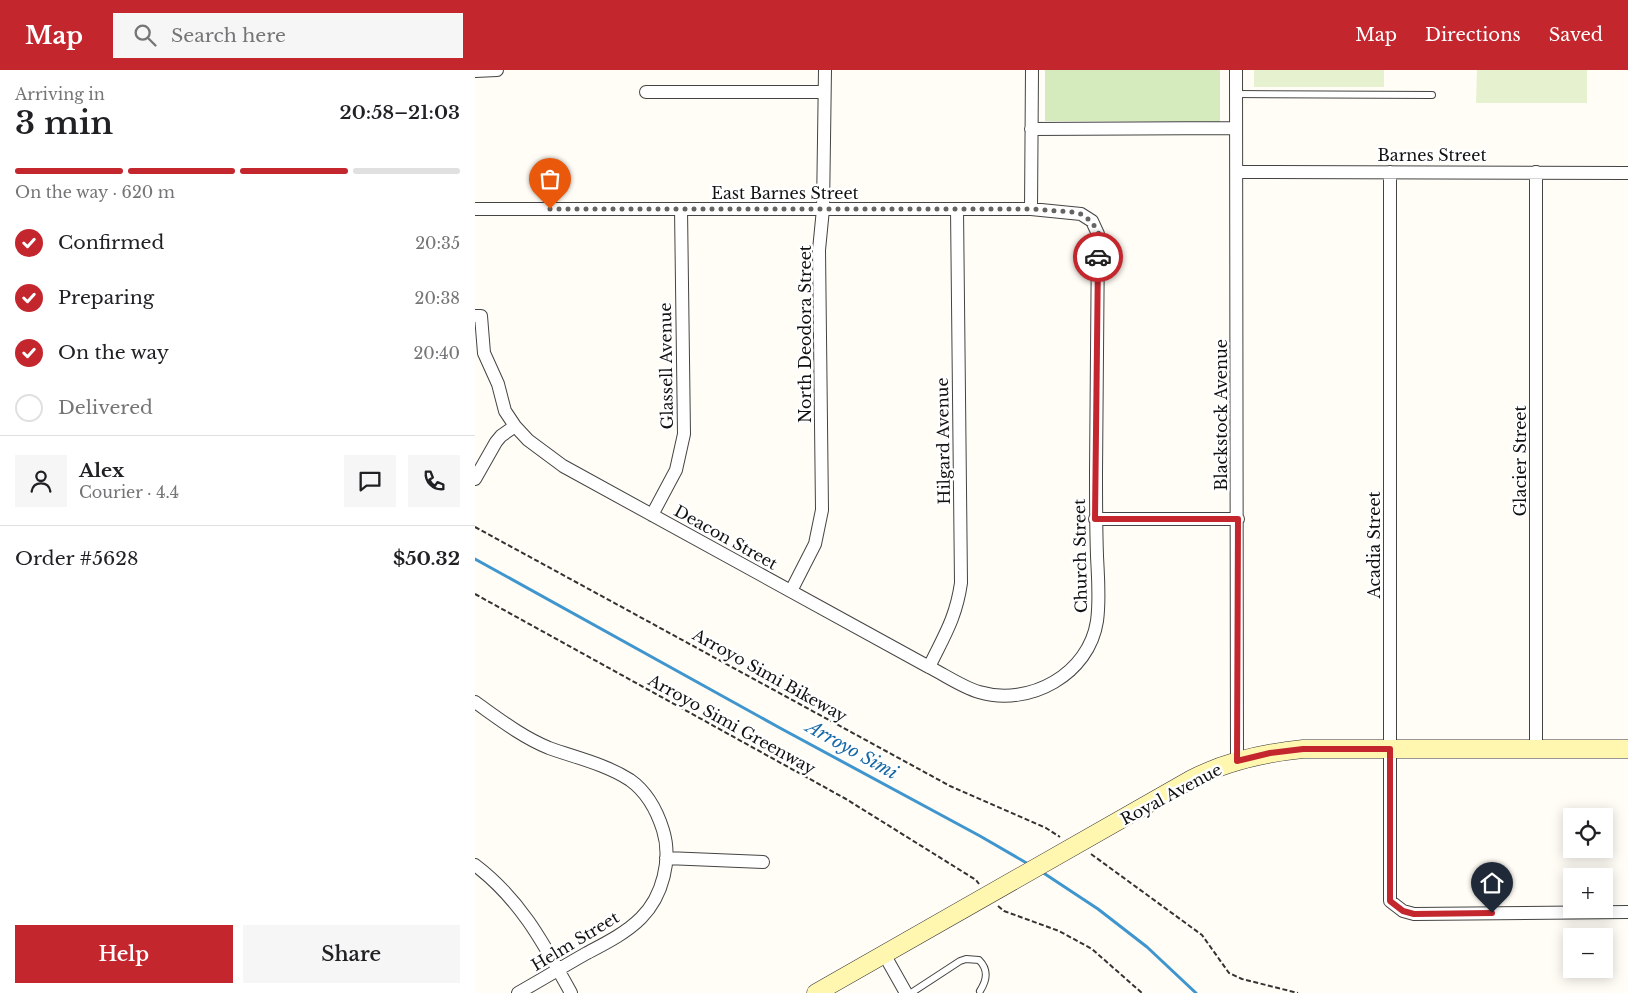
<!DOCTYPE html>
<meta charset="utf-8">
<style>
:root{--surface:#fff;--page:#f6f6f6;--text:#202124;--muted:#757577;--line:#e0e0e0;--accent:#c4262e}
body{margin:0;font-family:"Libre Baskerville",serif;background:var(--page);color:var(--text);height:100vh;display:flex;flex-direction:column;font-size:19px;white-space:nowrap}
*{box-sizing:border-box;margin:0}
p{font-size:16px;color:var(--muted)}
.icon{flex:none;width:28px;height:28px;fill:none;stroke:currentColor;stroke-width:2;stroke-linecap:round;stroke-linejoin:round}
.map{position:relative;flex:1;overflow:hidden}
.sheet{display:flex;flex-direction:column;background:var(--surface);width:475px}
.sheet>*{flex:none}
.fabs{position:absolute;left:1088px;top:738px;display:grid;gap:10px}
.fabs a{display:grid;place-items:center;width:50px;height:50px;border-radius:0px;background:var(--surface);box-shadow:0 2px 12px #0003;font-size:25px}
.pin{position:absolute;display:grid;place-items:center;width:42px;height:42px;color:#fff;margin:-51px -21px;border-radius:50% 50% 50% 0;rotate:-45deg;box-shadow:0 0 5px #0007}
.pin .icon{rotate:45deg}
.courier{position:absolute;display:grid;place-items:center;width:50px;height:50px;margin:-25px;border:4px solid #c4262e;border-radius:50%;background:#fff;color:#222;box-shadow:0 1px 6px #0007}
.overview em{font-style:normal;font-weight:600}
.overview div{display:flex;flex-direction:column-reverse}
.overview{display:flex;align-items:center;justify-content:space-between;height:85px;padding:0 15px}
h1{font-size:32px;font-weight:600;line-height:38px}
.bar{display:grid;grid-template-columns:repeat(4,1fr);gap:8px 5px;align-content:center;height:60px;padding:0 15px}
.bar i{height:6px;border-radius:4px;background:var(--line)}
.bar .selected{background:var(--accent)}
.bar p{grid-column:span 4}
.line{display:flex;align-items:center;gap:12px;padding:0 15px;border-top:1px solid var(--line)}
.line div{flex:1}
.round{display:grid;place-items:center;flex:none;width:52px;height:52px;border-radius:0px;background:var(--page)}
ol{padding:0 15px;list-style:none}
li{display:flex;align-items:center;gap:15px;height:55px}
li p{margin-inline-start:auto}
li .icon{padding:5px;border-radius:50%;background:var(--accent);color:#fff;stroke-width:4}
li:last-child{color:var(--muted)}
li i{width:28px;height:28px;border:2px solid var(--line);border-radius:50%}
.primary-button{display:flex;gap:10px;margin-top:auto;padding:10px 15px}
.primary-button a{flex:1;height:58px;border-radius:0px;background:var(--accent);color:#fff;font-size:20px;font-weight:600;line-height:58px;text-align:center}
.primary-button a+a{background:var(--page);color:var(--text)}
header{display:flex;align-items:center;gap:30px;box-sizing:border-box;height:70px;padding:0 25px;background:var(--accent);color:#fff}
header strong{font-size:24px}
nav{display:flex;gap:28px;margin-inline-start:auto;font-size:18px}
.search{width:350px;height:45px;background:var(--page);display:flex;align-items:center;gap:12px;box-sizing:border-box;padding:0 18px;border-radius:0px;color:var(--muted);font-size:19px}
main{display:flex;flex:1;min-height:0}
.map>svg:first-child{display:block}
</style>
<header>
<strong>Map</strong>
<div class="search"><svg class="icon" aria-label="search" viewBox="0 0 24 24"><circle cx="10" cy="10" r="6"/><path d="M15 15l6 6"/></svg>Search here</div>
<nav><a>Map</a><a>Directions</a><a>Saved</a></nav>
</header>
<main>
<section class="sheet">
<div class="overview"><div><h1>3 min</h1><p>Arriving in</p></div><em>20:58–21:03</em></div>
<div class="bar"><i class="selected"></i><i class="selected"></i><i class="selected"></i><i></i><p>On the way · 620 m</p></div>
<ol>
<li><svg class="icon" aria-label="check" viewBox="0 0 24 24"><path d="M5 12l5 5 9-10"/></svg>Confirmed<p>20:35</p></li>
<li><svg class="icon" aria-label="check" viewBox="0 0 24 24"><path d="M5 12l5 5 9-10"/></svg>Preparing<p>20:38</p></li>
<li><svg class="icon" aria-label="check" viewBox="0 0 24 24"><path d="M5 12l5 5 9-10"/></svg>On the way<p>20:40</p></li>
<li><i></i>Delivered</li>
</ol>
<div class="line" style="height:90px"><a class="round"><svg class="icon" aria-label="person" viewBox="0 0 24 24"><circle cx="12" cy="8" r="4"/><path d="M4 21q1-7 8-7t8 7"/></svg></a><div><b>Alex</b><p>Courier · 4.4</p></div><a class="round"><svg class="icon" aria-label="chat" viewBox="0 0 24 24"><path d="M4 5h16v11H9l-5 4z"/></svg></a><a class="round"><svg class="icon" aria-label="phone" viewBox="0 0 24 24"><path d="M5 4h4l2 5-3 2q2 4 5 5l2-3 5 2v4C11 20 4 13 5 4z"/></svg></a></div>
<div class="line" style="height:65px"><div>Order #5628</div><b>$50.32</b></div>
<div class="primary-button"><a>Help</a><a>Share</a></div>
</section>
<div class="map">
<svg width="1153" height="923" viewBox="0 0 1153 923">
<rect width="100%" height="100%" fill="#fffdf5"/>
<!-- green -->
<path fill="#d5ebbd" d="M 570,0 L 745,0 L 745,52 L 570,51 Z"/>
<!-- pitch -->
<path fill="#e6f2cf" d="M 779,0 L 909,0 L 909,17 L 779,17 Z
M 1002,0 L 1112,0 L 1112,33 L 1001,33 Z"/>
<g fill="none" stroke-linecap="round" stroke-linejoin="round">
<!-- stream -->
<path stroke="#3f96cf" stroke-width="3" d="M 0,489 L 305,658 L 505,766 L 555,795
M 567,802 L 623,839 L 672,877 L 721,923"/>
<!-- lane casing -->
<g stroke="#444" stroke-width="8">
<path id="lane" d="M 761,24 L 957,25
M 436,923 L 485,891 L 491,889 L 504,890 C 514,900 512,910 505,921"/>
</g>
<!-- street casing -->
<g stroke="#444" stroke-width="14">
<path id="street" d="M 761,0 L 762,691
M 0,1 L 22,0
M 171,22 L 349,22
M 556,59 L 761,58
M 762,102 L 1153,103
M 915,102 L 915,831 L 928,841 L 939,844 L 1153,842
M 1061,102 L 1061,680
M 0,139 L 556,139 L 606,144 L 617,151 L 623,164 C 623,244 622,324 621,403 C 621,431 621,458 622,486 C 623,508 625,529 622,551 C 614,604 555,637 504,622 C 487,617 470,605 454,597 L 88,396 L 53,370 L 40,356 L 30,341 L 23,314 L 9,283 L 6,246 L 0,246
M 556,139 L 557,0
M 0,409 L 21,372 L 26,366 L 40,356
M 177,445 L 201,400 L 209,364 L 206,139
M 620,449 L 763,449
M 316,521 L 340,474 L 347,440 L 344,180 L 348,139 L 350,0
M 454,597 C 469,566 481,548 486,513 L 482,139
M 0,632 C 24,649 47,667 74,678 C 102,688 130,694 155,710 C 172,722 182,741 188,760 C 197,789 188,826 166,848 C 151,863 131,873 112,883 C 89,896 66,910 43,923
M 191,788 L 288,792
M 0,795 C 46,830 69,874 96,923
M 409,884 L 431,923"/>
</g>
<!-- secondary casing -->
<g stroke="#333" stroke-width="19">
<path id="secondary" d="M 341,923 L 715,710 C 751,691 788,683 828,679 L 1153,679"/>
</g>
<!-- path -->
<path stroke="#333" stroke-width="2" stroke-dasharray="5 2.5" stroke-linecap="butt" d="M 0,457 L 475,716 L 571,758 L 585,767
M 0,524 L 371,729 L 501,810 L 504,814
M 616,784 L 727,865 L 754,903 L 767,909 L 823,923
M 523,836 L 529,841 L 584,861 L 617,879 L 667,923"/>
<!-- lane -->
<use href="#lane" stroke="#fff" stroke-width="6"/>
<!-- street -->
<use href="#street" stroke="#fff" stroke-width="12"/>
<!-- secondary -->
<use href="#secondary" stroke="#fff6b0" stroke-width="18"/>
</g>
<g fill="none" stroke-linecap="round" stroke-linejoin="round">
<!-- done -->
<path stroke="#646461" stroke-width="5" stroke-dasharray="0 9" d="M 75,139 L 556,139 L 598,142 L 606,144 L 617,152 L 624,164 L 623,187"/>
<!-- route -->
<path stroke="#c4262e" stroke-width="6" d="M 623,187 L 620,449 L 763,449 L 762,691 L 795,683 L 828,679 L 915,679 L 915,831 L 928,841 L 939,844 L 1017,843"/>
</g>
<g text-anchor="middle" stroke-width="5" stroke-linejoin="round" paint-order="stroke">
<!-- street labels -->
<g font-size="16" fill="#111" stroke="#fff">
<text x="957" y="91">Barnes Street</text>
<text x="310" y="129">East Barnes Street</text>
<text transform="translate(330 264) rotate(-90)" y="6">North Deodora Street</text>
<text transform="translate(191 296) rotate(-91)" y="6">Glassell Avenue</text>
<text transform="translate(746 345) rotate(-90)" y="6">Blackstock Avenue</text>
<text transform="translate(468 371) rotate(-91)" y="6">Hilgard Avenue</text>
<text transform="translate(1045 391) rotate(-90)" y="6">Glacier Street</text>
<text transform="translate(251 467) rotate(29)" y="6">Deacon Street</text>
<text transform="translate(899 475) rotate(-90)" y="6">Acadia Street</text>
<text transform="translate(605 486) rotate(-91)" y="6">Church Street</text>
<text transform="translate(295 605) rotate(29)" y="6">Arroyo Simi Bikeway</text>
<text transform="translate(257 654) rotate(29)" y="6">Arroyo Simi Greenway</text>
<text transform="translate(696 724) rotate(-28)" y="6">Royal Avenue</text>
<text transform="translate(100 871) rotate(-31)" y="6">Helm Street</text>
</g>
<!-- water labels -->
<g font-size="18" font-style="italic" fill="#1768a6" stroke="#fff">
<text transform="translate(377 680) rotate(29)" y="6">Arroyo Simi</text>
</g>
</g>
</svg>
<div class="fabs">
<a><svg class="icon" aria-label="locate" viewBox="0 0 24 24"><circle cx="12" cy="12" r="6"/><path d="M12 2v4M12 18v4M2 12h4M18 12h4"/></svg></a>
<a>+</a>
<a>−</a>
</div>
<div class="pin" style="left:75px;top:139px;background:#ea580c"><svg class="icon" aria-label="bag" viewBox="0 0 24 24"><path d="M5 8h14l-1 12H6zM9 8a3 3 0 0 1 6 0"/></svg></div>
<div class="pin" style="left:1017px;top:843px;background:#1f2937"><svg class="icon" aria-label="home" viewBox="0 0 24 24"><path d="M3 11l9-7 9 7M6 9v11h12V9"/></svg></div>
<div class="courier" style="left:623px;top:187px"><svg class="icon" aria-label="car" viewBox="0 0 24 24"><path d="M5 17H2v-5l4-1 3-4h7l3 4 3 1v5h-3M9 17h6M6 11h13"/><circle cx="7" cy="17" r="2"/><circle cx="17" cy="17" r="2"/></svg></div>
</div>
</main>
